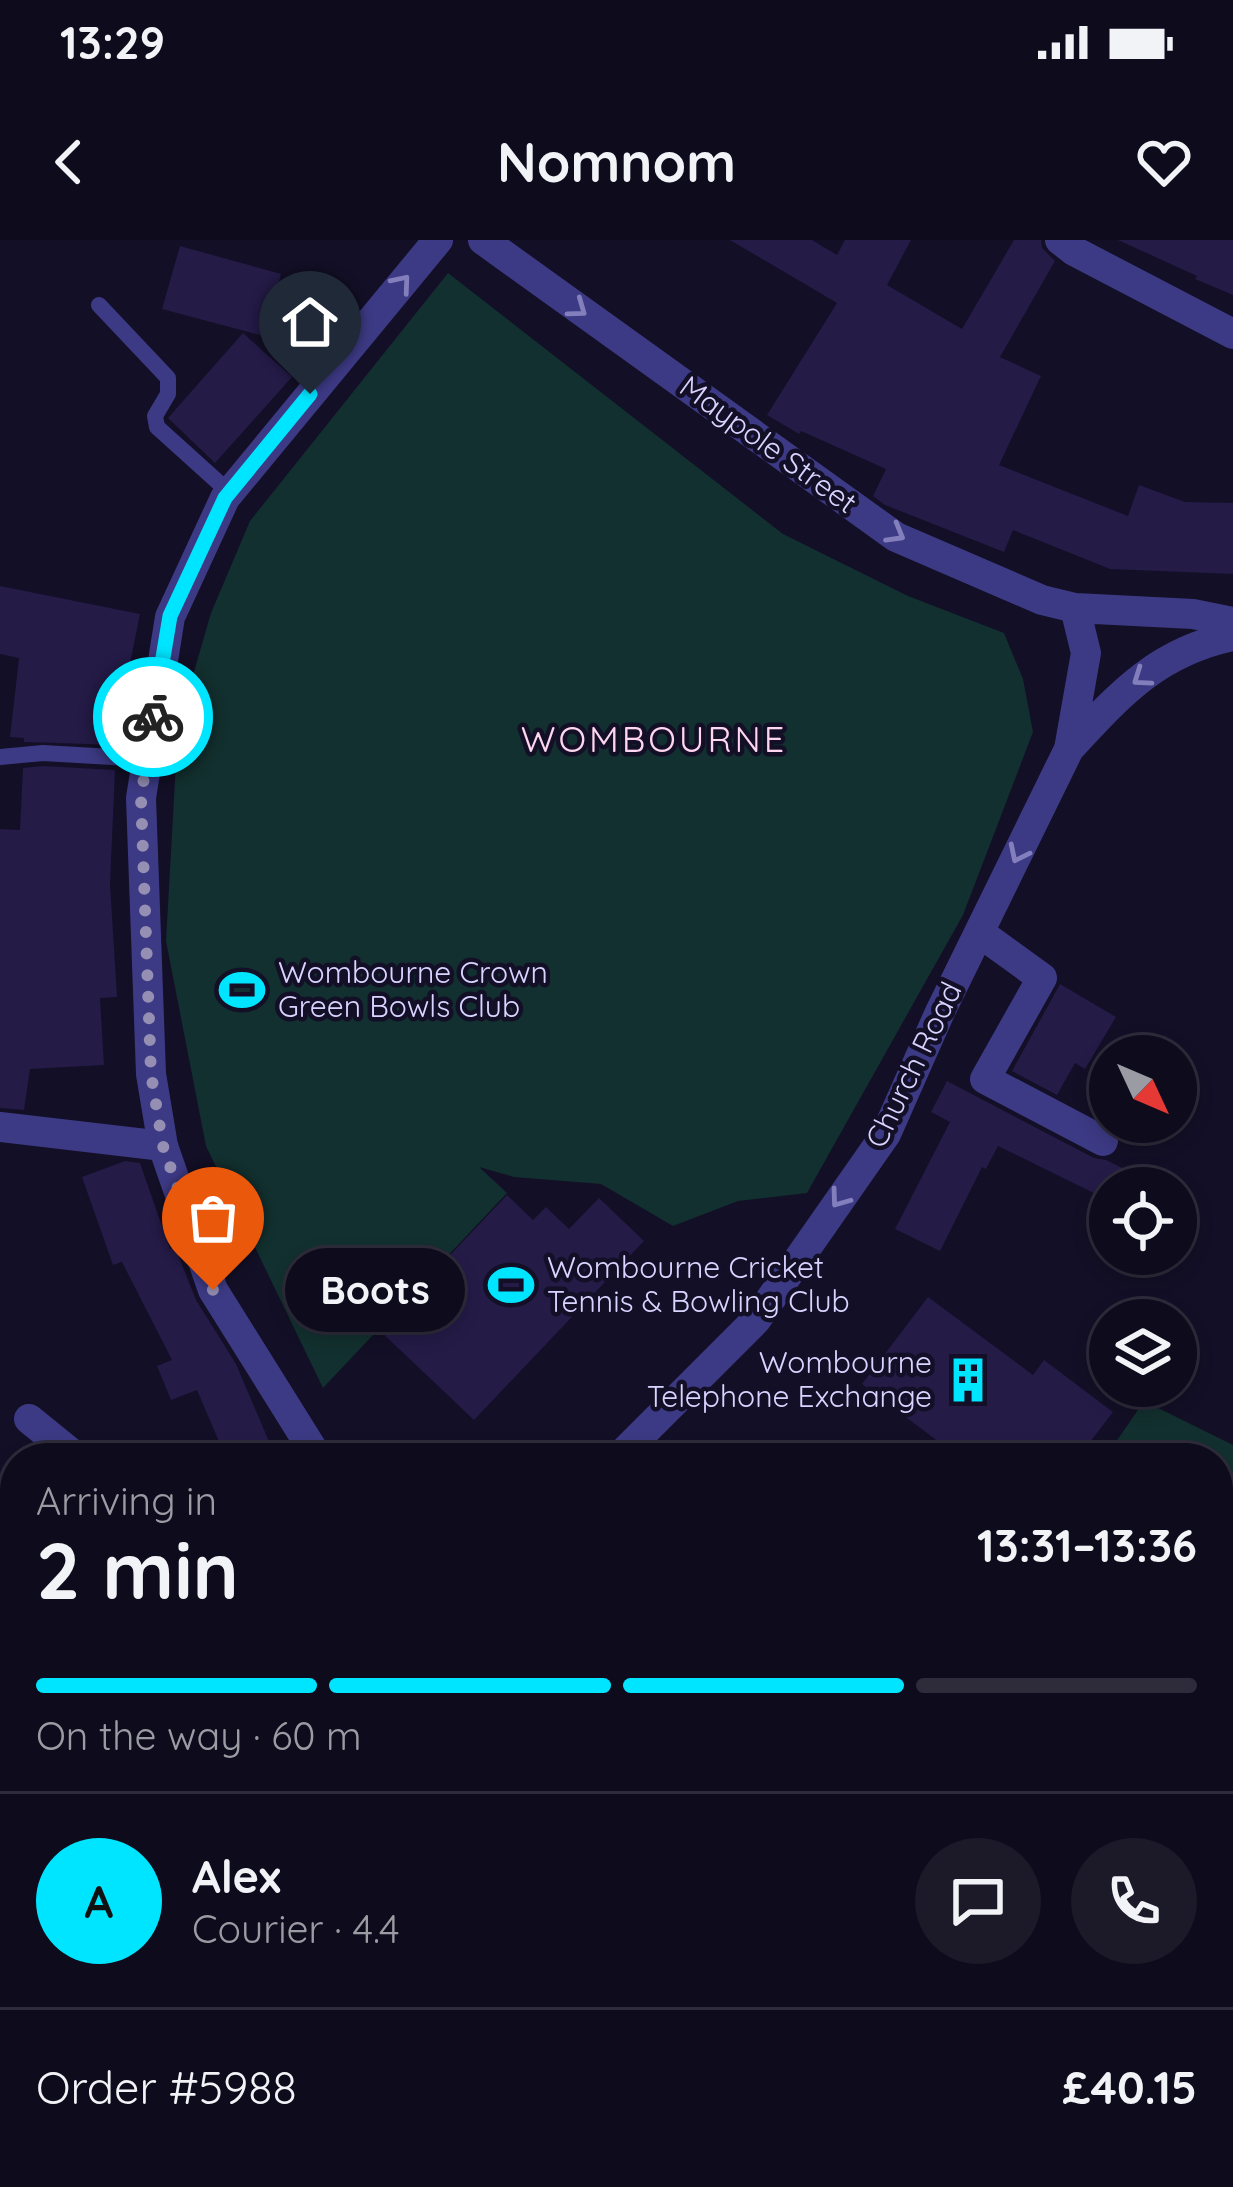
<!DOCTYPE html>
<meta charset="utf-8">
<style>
:root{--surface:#0e0b1c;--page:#1c1929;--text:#f1f3f6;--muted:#9b9ba3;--line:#2e2b3b;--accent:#00e5ff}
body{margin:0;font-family:Quicksand,sans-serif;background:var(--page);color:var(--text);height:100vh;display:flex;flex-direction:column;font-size:45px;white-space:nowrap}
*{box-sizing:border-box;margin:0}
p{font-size:39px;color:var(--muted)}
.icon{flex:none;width:66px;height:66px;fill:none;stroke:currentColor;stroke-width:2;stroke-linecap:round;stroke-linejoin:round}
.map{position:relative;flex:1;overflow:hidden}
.details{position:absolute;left:0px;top:1203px;width:1233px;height:744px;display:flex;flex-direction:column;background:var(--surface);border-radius:48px 48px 0 0;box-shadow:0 6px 18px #0003,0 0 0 3px var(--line)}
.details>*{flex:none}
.needle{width:78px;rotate:134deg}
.tools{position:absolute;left:1089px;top:795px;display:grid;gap:24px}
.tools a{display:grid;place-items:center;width:108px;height:108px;border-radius:50%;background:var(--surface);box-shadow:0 6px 18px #0003,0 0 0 3px var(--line);font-size:60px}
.pin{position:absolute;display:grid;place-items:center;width:102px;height:102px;color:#fff;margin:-123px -51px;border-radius:50% 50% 50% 0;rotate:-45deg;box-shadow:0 0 12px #0007}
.pin .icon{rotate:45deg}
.courier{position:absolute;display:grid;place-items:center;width:120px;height:120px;margin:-60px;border:9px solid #00e5ff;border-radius:50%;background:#fff;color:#222;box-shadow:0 3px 15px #0007}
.bubble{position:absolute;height:84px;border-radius:42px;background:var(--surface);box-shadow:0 6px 18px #0003,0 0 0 3px var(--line);font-size:39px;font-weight:700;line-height:84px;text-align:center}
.headline em{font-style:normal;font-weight:700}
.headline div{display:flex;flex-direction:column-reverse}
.headline{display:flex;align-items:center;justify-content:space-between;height:204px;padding:0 36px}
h1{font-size:78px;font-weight:700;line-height:90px}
.bar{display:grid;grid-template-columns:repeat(4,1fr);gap:18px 12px;align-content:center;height:144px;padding:0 36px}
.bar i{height:15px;border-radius:9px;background:var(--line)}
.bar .active{background:var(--accent)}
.bar p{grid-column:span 4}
.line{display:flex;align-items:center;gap:30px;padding:0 36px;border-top:3px solid var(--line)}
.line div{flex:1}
.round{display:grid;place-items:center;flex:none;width:126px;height:126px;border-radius:63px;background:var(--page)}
.status{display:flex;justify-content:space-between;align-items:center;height:84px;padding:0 60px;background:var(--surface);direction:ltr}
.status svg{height:33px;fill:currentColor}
header{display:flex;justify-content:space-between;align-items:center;height:156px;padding:0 36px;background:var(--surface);font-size:54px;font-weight:700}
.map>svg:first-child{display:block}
</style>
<div class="status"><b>13:29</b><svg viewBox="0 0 49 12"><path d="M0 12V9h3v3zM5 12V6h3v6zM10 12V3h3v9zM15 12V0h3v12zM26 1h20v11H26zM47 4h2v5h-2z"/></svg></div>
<header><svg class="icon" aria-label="back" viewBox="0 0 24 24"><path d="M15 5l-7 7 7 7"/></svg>Nomnom<svg class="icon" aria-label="heart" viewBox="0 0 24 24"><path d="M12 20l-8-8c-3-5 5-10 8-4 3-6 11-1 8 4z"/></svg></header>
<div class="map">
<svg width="1233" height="1947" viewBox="0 0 1233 1947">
<rect width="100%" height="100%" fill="#130f26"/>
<!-- green -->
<path fill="#12302f" d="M 448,33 L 783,294 L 908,356 L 1004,393 L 1023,439 L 1033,492 L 963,675 L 807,953 L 738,961 L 673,986 L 601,944 L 514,937 L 479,927 L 507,953 L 323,1148 L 206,906 L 166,701 L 178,487 L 211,373 L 250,281 Z
M 1144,1161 L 1233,1205 L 1233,1797 L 1218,1791 L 1218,1218 L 1105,1218 Z"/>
<!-- building -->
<path fill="#241b47" d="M 730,0 L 812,0 L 837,15 L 845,0 L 911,0 L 887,45 L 962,89 L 1014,0 L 1041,0 L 1042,8 L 1055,21 L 1000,117 L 1041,136 L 999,225 L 1128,276 L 1139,245 L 1185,262 L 1233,263 L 1233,334 L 1110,329 L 1013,290 L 1004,312 L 885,265 L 873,256 L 886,229 L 801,191 L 799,194 L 767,175 L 837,63 Z
M 1118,0 L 1233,0 L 1233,55 L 1195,39 L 1197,36 Z
M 180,6 L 281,34 L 264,96 L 162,69 Z
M 243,93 L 292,137 L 215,223 L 168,178 Z
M 0,346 L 140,374 L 125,448 L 119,505 L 24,502 L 24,498 L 10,497 L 19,418 L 0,414 Z
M 43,526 L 115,530 L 110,644 L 117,757 L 100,758 L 104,825 L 30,829 L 24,870 L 0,868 L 0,589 L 20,590 L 23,528 Z
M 1060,744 L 1116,777 L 1085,829 L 1075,823 L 1057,855 L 1012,831 Z
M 947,841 L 1094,918 L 1106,920 L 1163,948 L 1110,948 L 1110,961 L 998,906 L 986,929 L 982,927 L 940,1011 L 895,989 L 950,882 L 931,872 Z
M 125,921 L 140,923 L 170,1009 L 175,1007 L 196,1060 L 236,1124 L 276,1218 L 226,1218 L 197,1150 L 171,1160 L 157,1126 L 172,1120 L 122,1022 L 113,1025 L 82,937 Z
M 507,955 L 533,980 L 546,967 L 569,989 L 599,958 L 644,1001 L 474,1180 L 379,1090 Z
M 928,1057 L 1033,1135 L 1044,1120 L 1113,1172 L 1078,1218 L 960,1218 L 862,1144 Z"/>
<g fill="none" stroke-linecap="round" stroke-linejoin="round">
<!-- service -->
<path stroke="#3d3a85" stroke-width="16" d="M 99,65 L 168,138 L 168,154 L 155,176 L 157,187 L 229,252
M 0,517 L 43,513 L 147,519
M 0,1779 L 15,1784"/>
<!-- minor -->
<path stroke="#3d3a85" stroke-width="30" d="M 1060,0 L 1074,11 L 1233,94
M 980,693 L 1042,738 L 985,839 L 1103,901
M 0,887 L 163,906
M 29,1179 L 77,1218
M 1020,1932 L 1034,1947"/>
<!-- tertiary -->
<path stroke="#3d3a85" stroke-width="30" d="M 483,0 L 896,297 L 1042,360 L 1075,368 L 1193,374 L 1233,382
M 1069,509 C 1120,454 1157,412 1233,396
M 318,1218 L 213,1050 L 163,906 L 151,834 L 141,558 L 170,377 L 225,258 L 438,0
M 618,1218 L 756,1080 L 886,894 L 940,772 L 1069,509 L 1086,413 L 1075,368
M 305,1947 L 310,1932"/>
</g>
<!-- one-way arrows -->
<defs><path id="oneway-chevron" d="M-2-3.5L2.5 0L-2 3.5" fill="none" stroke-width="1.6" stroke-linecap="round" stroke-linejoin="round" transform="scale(3)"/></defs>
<g stroke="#837fbc">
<use href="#oneway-chevron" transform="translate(402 43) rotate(-50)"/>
<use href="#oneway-chevron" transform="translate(578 69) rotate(36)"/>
<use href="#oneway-chevron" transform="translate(896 294) rotate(30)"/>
<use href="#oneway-chevron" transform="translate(1141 438) rotate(145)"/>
<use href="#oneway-chevron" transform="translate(1018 614) rotate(116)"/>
<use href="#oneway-chevron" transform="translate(839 959) rotate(126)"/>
</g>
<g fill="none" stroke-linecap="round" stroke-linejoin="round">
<!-- done -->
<path stroke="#948fb3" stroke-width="12" stroke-dasharray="0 21.6" d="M 153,477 L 141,558 L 151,834 L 163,906 L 213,1050"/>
<!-- route -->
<path stroke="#00e5ff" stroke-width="15" d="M 153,477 L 170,376 L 225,258 L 310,154"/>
</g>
<!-- icons -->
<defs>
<g id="stadium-bare" transform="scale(3.6)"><path d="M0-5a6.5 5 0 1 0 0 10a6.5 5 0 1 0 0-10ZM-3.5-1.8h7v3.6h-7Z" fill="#00e5ff" stroke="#130f26" stroke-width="2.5" paint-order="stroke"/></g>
<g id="building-bare" transform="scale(3.6)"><path d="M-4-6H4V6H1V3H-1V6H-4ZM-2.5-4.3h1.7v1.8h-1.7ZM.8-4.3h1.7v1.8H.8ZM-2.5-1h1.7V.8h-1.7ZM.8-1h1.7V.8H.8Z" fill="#00e5ff" stroke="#130f26" stroke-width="2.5" paint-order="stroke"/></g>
</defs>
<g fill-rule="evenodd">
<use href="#stadium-bare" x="242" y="750"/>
<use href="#stadium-bare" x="511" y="1045"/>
<use href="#building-bare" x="968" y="1140"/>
</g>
<g text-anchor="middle" stroke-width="9" stroke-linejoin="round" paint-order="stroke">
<!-- street labels -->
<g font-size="30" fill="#d9d4ff" stroke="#130f26">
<text transform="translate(768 205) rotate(36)" y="10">Maypole Street</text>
<text transform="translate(914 825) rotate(-64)" y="10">Church Road</text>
</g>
<!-- poi labels -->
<g font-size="30" fill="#d9d4ff" stroke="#130f26" text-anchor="start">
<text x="278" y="743">Wombourne Crown<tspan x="278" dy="34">Green Bowls Club</tspan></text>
<text x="547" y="1038">Wombourne Cricket<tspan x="547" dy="34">Tennis &amp; Bowling Club</tspan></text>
<text x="932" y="1133" text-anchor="end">Wombourne<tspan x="932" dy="34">Telephone Exchange</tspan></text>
</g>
<!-- quarter labels -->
<g font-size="36" letter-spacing="3" fill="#ffd6f0" stroke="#130f26">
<text x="654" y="512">WOMBOURNE</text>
</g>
</g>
</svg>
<div class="tools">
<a><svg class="needle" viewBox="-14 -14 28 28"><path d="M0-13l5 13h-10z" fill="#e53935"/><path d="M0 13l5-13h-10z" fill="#9b9ba3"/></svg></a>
<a><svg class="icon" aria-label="locate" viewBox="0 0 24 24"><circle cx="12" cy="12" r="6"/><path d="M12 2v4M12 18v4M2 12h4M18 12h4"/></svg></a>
<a><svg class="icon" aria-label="layers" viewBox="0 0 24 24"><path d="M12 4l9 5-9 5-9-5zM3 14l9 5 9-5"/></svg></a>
</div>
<div class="pin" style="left:213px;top:1050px;background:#ea580c"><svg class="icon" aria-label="bag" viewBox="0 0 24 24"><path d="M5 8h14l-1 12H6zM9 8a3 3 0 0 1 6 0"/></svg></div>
<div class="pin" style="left:310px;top:154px;background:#1f2937"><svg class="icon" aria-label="home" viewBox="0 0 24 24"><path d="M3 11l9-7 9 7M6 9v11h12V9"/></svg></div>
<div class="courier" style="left:153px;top:477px"><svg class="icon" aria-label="bike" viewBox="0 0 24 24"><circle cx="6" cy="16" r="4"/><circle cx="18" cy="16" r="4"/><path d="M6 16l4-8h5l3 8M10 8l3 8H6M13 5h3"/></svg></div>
<div class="bubble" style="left:285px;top:1008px;width:180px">Boots</div>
<section class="details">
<div class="headline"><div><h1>2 min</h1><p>Arriving in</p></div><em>13:31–13:36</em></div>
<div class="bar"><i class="active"></i><i class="active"></i><i class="active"></i><i></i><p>On the way · 60 m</p></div>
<div class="line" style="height:216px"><b class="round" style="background:var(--accent);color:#111">A</b><div><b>Alex</b><p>Courier · 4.4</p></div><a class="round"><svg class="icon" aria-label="chat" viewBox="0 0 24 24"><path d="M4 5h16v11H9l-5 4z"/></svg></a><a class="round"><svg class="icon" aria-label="phone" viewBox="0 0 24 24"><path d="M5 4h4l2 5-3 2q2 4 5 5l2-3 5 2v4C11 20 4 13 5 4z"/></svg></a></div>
<div class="line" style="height:156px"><div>Order #5988</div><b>£40.15</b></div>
</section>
</div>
